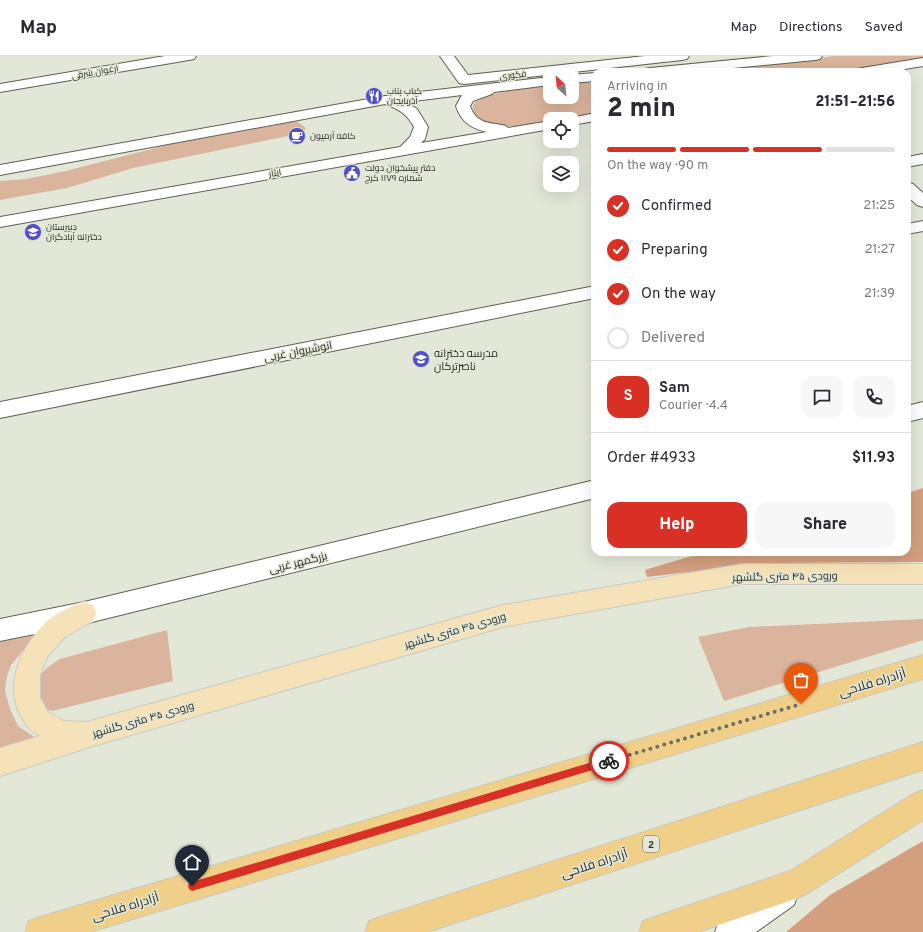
<!DOCTYPE html>
<meta charset="utf-8">
<style>
:root{--surface:#fff;--page:#f7f7f7;--text:#2b2b33;--muted:#7c7c81;--line:#e1e1e2;--accent:#d93025}
body{margin:0;font-family:Overpass,Cairo,sans-serif;background:var(--page);color:var(--text);height:100vh;display:flex;flex-direction:column;font-size:15px;white-space:nowrap}
*{box-sizing:border-box;margin:0}
p{font-size:13px;color:var(--muted)}
.icon{flex:none;width:22px;height:22px;fill:none;stroke:currentColor;stroke-width:2;stroke-linecap:round;stroke-linejoin:round}
.map{position:relative;flex:1;overflow:hidden}
.sheet{position:absolute;left:591px;top:12px;width:320px;height:488px;display:flex;flex-direction:column;background:var(--surface);border-radius:12px;box-shadow:0 4px 16px #0002}
.sheet>*{flex:none}
.needle{width:26px;rotate:333deg}
.buttons{position:absolute;left:543px;top:12px;display:grid;gap:8px}
.buttons a{display:grid;place-items:center;width:36px;height:36px;border-radius:8px;background:var(--surface);box-shadow:0 4px 16px #0002;font-size:20px}
.pin{position:absolute;display:grid;place-items:center;width:34px;height:34px;color:#fff;margin:-41px -17px;border-radius:50% 50% 50% 0;rotate:-45deg;box-shadow:0 0 4px #0007}
.pin .icon{rotate:45deg}
.courier{position:absolute;display:grid;place-items:center;width:40px;height:40px;margin:-20px;border:3px solid #d93025;border-radius:50%;background:#fff;color:#222;box-shadow:0 1px 5px #0007}
.headline em{font-style:normal;font-weight:800}
.headline div{display:flex;flex-direction:column-reverse}
.headline{display:flex;align-items:center;justify-content:space-between;height:68px;padding:0 16px}
h1{font-size:26px;font-weight:800;line-height:30px}
.bar{display:grid;grid-template-columns:repeat(4,1fr);gap:6px 4px;align-content:center;height:48px;padding:0 16px}
.bar i{height:5px;border-radius:3px;background:var(--line)}
.bar .on{background:var(--accent)}
.bar p{grid-column:span 4}
.line{display:flex;align-items:center;gap:10px;padding:0 16px;border-top:1px solid var(--line)}
.line div{flex:1}
.round{display:grid;place-items:center;flex:none;width:42px;height:42px;border-radius:12px;background:var(--page)}
ol{padding:0 16px;list-style:none}
li{display:flex;align-items:center;gap:12px;height:44px}
li p{margin-inline-start:auto}
li .icon{padding:4px;border-radius:50%;background:var(--accent);color:#fff;stroke-width:4}
li:last-child{color:var(--muted)}
li i{width:22px;height:22px;border:2px solid var(--line);border-radius:50%}
.button{display:flex;gap:8px;margin-top:auto;padding:8px 16px}
.button a{flex:1;height:46px;border-radius:12px;background:var(--accent);color:#fff;font-size:16px;font-weight:800;line-height:46px;text-align:center}
.button a+a{background:var(--page);color:var(--text)}
header{display:flex;align-items:center;gap:24px;box-sizing:border-box;height:56px;padding:0 20px;background:var(--surface);border-bottom:1px solid var(--line)}
header strong{font-size:19px}
nav{display:flex;gap:22px;margin-inline-start:auto;font-size:14px}
.map>svg:first-child{display:block}
</style>
<header>
<strong>Map</strong>
<nav><a>Map</a><a>Directions</a><a>Saved</a></nav>
</header>
<div class="map">
<svg width="923" height="876" viewBox="0 0 923 876">
<rect width="100%" height="100%" fill="#e3e7d8"/>
<!-- green -->
<path fill="#dab49c" d="M 834,0 L 923,0 L 923,2 L 836,16 L 703,16 L 754,11 Z
M 595,26 L 595,58 L 565,63 L 550,63 L 550,66 C 531,69 472,79 473,48 C 495,32 524,33 550,30 L 550,41 L 572,41 L 572,28 Z
M 296,65 L 306,72 L 302,77 L 133,112 L 67,132 L 0,144 L 0,125 L 26,123 L 66,115 L 167,89 Z
M 923,563 L 923,584 L 724,645 L 698,581 L 749,571 Z
M 167,574 L 173,625 L 52,655 C 48,654 43,653 41,649 C 38,643 37,624 41,618 C 46,612 53,607 60,603 Z
M 36,579 L 11,609 L 7,620 L 5,635 L 10,653 L 18,670 L 37,683 L 0,694 L 0,586 Z"/>
<!-- forest -->
<path fill="#d49f7e" d="M 923,432 L 923,506 L 765,507 L 647,521 L 645,514 L 705,496 L 907,496 L 907,437 Z
M 923,785 L 923,876 L 786,876 L 830,839 Z"/>
<g fill="none" stroke-linecap="round" stroke-linejoin="round">
<!-- street casing -->
<g stroke="#5d6052" stroke-width="2">
<path id="street" d="M 165,0 L 196,0 L 194,3 L 189,4 L 0,36 L 0,28 Z
M 440,0 L 454,0 L 468,19 L 645,0 L 689,0 L 687,3 L 682,4 L 464,28 L 459,27 Z
M 923,98 L 923,108 L 907,111 L 907,101 Z
M 907,126 L 913,128 L 923,137 L 923,151 L 917,149 L 907,140 Z
M 923,346 L 923,362 L 907,366 L 907,350 Z
M 595,424 L 595,442 L 84,568 L 0,585 L 0,563 L 84,546 Z"/>
</g>
<!-- secondary casing -->
<g stroke="#5d6052" stroke-width="2">
<path id="secondary" d="M 773,0 L 822,0 L 820,3 L 815,4 L 692,16 L 643,16 L 645,13 L 650,12 Z
M 923,2 L 923,10 L 887,16 L 855,16 L 857,13 L 862,12 Z
M 595,17 L 595,25 L 572,27 L 571,19 Z
M 550,21 L 550,29 L 494,36 L 492,38 L 473,45 L 470,50 C 477,69 490,66 506,70 L 508,72 L 550,65 L 550,73 L 0,171 L 0,161 L 400,91 L 410,81 L 414,71 C 407,58 399,53 385,48 L 0,119 L 0,109 L 385,40 ZM 462,39 L 456,50 C 461,66 471,72 487,76 L 421,87 L 425,83 L 428,71 L 417,53 L 406,46 Z
M 595,57 L 595,65 L 572,69 L 572,63 L 566,63 Z
M 923,165 L 923,175 L 907,178 L 907,168 Z
M 595,230 L 595,242 L 0,362 L 0,346 Z
M 783,823 L 794,827 L 798,838 L 794,849 L 756,876 L 715,876 L 719,865 L 772,827 Z"/>
</g>
<!-- primary casing -->
<g stroke="#c8c9c7" stroke-width="2">
<path id="primary" d="M 742,508 L 923,508 L 923,528 L 742,528 L 503,571 L 90,691 L 0,720 L 0,692 L 40,680 C 29,674 27,670 21,660 C 3,628 22,590 46,566 C 55,557 72,550 84,546 L 93,549 L 96,557 L 93,565 L 65,581 L 47,601 L 40,619 L 40,642 L 48,656 L 64,665 L 86,666 L 503,549 Z"/>
</g>
<!-- highway casing -->
<g stroke="#c8c9c7" stroke-width="2">
<path id="highway" d="M 923,599 L 923,623 L 90,876 L 25,876 L 29,865 L 40,861 Z
M 923,686 L 923,714 L 427,876 L 365,876 L 369,865 L 380,861 Z
M 923,734 L 923,764 L 808,837 L 798,842 L 698,876 L 639,876 L 643,865 L 654,861 L 790,815 L 913,738 Z"/>
</g>
<!-- street -->
<use href="#street" fill="#fff" fill-rule="evenodd"/>
<!-- secondary -->
<use href="#secondary" fill="#fff" fill-rule="evenodd"/>
<!-- primary -->
<use href="#primary" fill="#f6e2b8" fill-rule="evenodd"/>
<!-- highway -->
<use href="#highway" fill="#f0cf89" fill-rule="evenodd"/>
</g>
<!-- route -->
<path fill="#d93025" d="M 609,701 L 613,705 L 609,709 L 192,835 L 189,833 L 188,830 L 189,827 L 192,826 Z"/>
<g fill="none" stroke-linecap="round" stroke-linejoin="round">
<!-- done -->
<path stroke="#6d6f66" stroke-width="4" stroke-dasharray="0 7.2" d="M 609,705 L 801,648"/>
</g>
<!-- icons -->
<defs>
<g id="restaurant-disc" transform="scale(0.9)"><circle r="9.5" fill="#5150c7" stroke="#e3e7d8"/><path d="M-5-6h1v4h1v-4h1v4h1v-4h1v5L-1.5 .5V6h-2V.5L-5-1ZM5-6V6H3V1.5H1.5Q1.5-4 5-6Z" fill="#fff"/></g>
<g id="cafe-disc" transform="scale(0.9)"><circle r="9.5" fill="#5150c7" stroke="#e3e7d8"/><path d="M-5.5-4.5H6V0H3Q3 3.5 0 3.5H-2.5Q-5.5 3.5-5.5 0ZM3-3.2v2h1.7v-2ZM-6 4.5H4V6H-6Z" fill="#fff"/></g>
<g id="civic-disc" transform="scale(0.9)"><circle r="9.5" fill="#5150c7" stroke="#e3e7d8"/><path d="M-.6-6.5H3V-4.5H.6V-3L4-1V1h2V6H-6V1h2V-1L-.6-3ZM-1.2 2.5V6h2.4V2.5Z" fill="#fff"/></g>
<g id="school-disc" transform="scale(0.9)"><circle r="9.5" fill="#5150c7" stroke="#e3e7d8"/><path d="M0-5L7-2L0 1L-7-2ZM-4 1L0 2.5L4 1V4Q0 6-4 4Z" fill="#fff"/></g>
</defs>
<g fill-rule="evenodd">
<use href="#restaurant-disc" x="374" y="40"/>
<use href="#cafe-disc" x="297" y="80"/>
<use href="#civic-disc" x="352" y="117"/>
<use href="#school-disc" x="33" y="176"/>
<use href="#school-disc" x="421" y="303"/>
</g>
<g text-anchor="middle" stroke-width="3" stroke-linejoin="round" paint-order="stroke">
<!-- far-street labels -->
<g font-size="9" fill="#2d2f29" stroke="#e3e7d8">
<text transform="translate(95 16) rotate(-10)" y="3">ارغوان شرقی</text>
<text transform="translate(513 19) rotate(-6)" y="3">فکوری</text>
<text transform="translate(275 117) rotate(-10)" y="3">ایثار</text>
</g>
<!-- far-poi labels -->
<g font-size="9" fill="#2d2f29" stroke="#e3e7d8" text-anchor="start">
<text x="387" y="38">کباب بناب<tspan x="387" dy="10">آذربايجان</tspan></text>
<text x="310" y="83">کافه آرمیون</text>
<text x="365" y="115">دفتر پیشخوان دولت<tspan x="365" dy="10">شماره ۱۱۷۹ کرج</tspan></text>
<text x="46" y="174">دبيرستان<tspan x="46" dy="10">دخترانه آبادگران</tspan></text>
</g>
<!-- shield labels -->
<rect fill="#e3e7d8" stroke="#64665e" stroke-width="1" x="643" y="780" width="16" height="16" rx="3"/>
<g font-size="10" font-weight="bold" fill="#2d2f29">
<text x="651" y="792">2</text>
</g>
<!-- street labels -->
<g font-size="11" fill="#2d2f29" stroke="#e3e7d8">
<text transform="translate(298 295) rotate(-11)" y="4">انوشیروان غربی</text>
<text transform="translate(298 506) rotate(-14)" y="4">بزرگمهر غربی</text>
<text transform="translate(785 520) rotate(-1)" y="4">ورودی ۴۵ متری گلشهر</text>
<text transform="translate(455 574) rotate(-16)" y="4">ورودی ۴۵ متری گلشهر</text>
<text transform="translate(143 663) rotate(-16)" y="4">ورودی ۴۵ متری گلشهر</text>
</g>
<!-- poi labels -->
<g font-size="11" fill="#2d2f29" stroke="#e3e7d8" text-anchor="start">
<text x="434" y="301">مدرسه دخترانه<tspan x="434" dy="13">ناصرترکان</tspan></text>
</g>
<!-- near-street labels -->
<g font-size="13" fill="#2d2f29" stroke="#e3e7d8">
<text transform="translate(872 626) rotate(-17)" y="5">آزادراه فلاحی</text>
<text transform="translate(594 807) rotate(-18)" y="5">آزادراه فلاحی</text>
<text transform="translate(125 850) rotate(-17)" y="5">آزادراه فلاحی</text>
</g>
</g>
</svg>
<div class="buttons">
<a><svg class="needle" viewBox="-14 -14 28 28"><path d="M0-13l5 13h-10z" fill="#e53935"/><path d="M0 13l5-13h-10z" fill="#7c7c81"/></svg></a>
<a><svg class="icon" aria-label="locate" viewBox="0 0 24 24"><circle cx="12" cy="12" r="6"/><path d="M12 2v4M12 18v4M2 12h4M18 12h4"/></svg></a>
<a><svg class="icon" aria-label="layers" viewBox="0 0 24 24"><path d="M12 4l9 5-9 5-9-5zM3 14l9 5 9-5"/></svg></a>
</div>
<div class="pin" style="left:801px;top:648px;background:#ea580c"><svg class="icon" aria-label="bag" viewBox="0 0 24 24"><path d="M5 8h14l-1 12H6zM9 8a3 3 0 0 1 6 0"/></svg></div>
<div class="pin" style="left:192px;top:830px;background:#1f2937"><svg class="icon" aria-label="home" viewBox="0 0 24 24"><path d="M3 11l9-7 9 7M6 9v11h12V9"/></svg></div>
<div class="courier" style="left:609px;top:705px"><svg class="icon" aria-label="bike" viewBox="0 0 24 24"><circle cx="6" cy="16" r="4"/><circle cx="18" cy="16" r="4"/><path d="M6 16l4-8h5l3 8M10 8l3 8H6M13 5h3"/></svg></div>
<section class="sheet">
<div class="headline"><div><h1>2 min</h1><p>Arriving in</p></div><em>21:51–21:56</em></div>
<div class="bar"><i class="on"></i><i class="on"></i><i class="on"></i><i></i><p>On the way · 90 m</p></div>
<ol>
<li><svg class="icon" aria-label="check" viewBox="0 0 24 24"><path d="M5 12l5 5 9-10"/></svg>Confirmed<p>21:25</p></li>
<li><svg class="icon" aria-label="check" viewBox="0 0 24 24"><path d="M5 12l5 5 9-10"/></svg>Preparing<p>21:27</p></li>
<li><svg class="icon" aria-label="check" viewBox="0 0 24 24"><path d="M5 12l5 5 9-10"/></svg>On the way<p>21:39</p></li>
<li><i></i>Delivered</li>
</ol>
<div class="line" style="height:72px"><b class="round" style="background:var(--accent);color:#fff">S</b><div><b>Sam</b><p>Courier · 4.4</p></div><a class="round"><svg class="icon" aria-label="chat" viewBox="0 0 24 24"><path d="M4 5h16v11H9l-5 4z"/></svg></a><a class="round"><svg class="icon" aria-label="phone" viewBox="0 0 24 24"><path d="M5 4h4l2 5-3 2q2 4 5 5l2-3 5 2v4C11 20 4 13 5 4z"/></svg></a></div>
<div class="line" style="height:52px"><div>Order #4933</div><b>$11.93</b></div>
<div class="button"><a>Help</a><a>Share</a></div>
</section>
</div>
